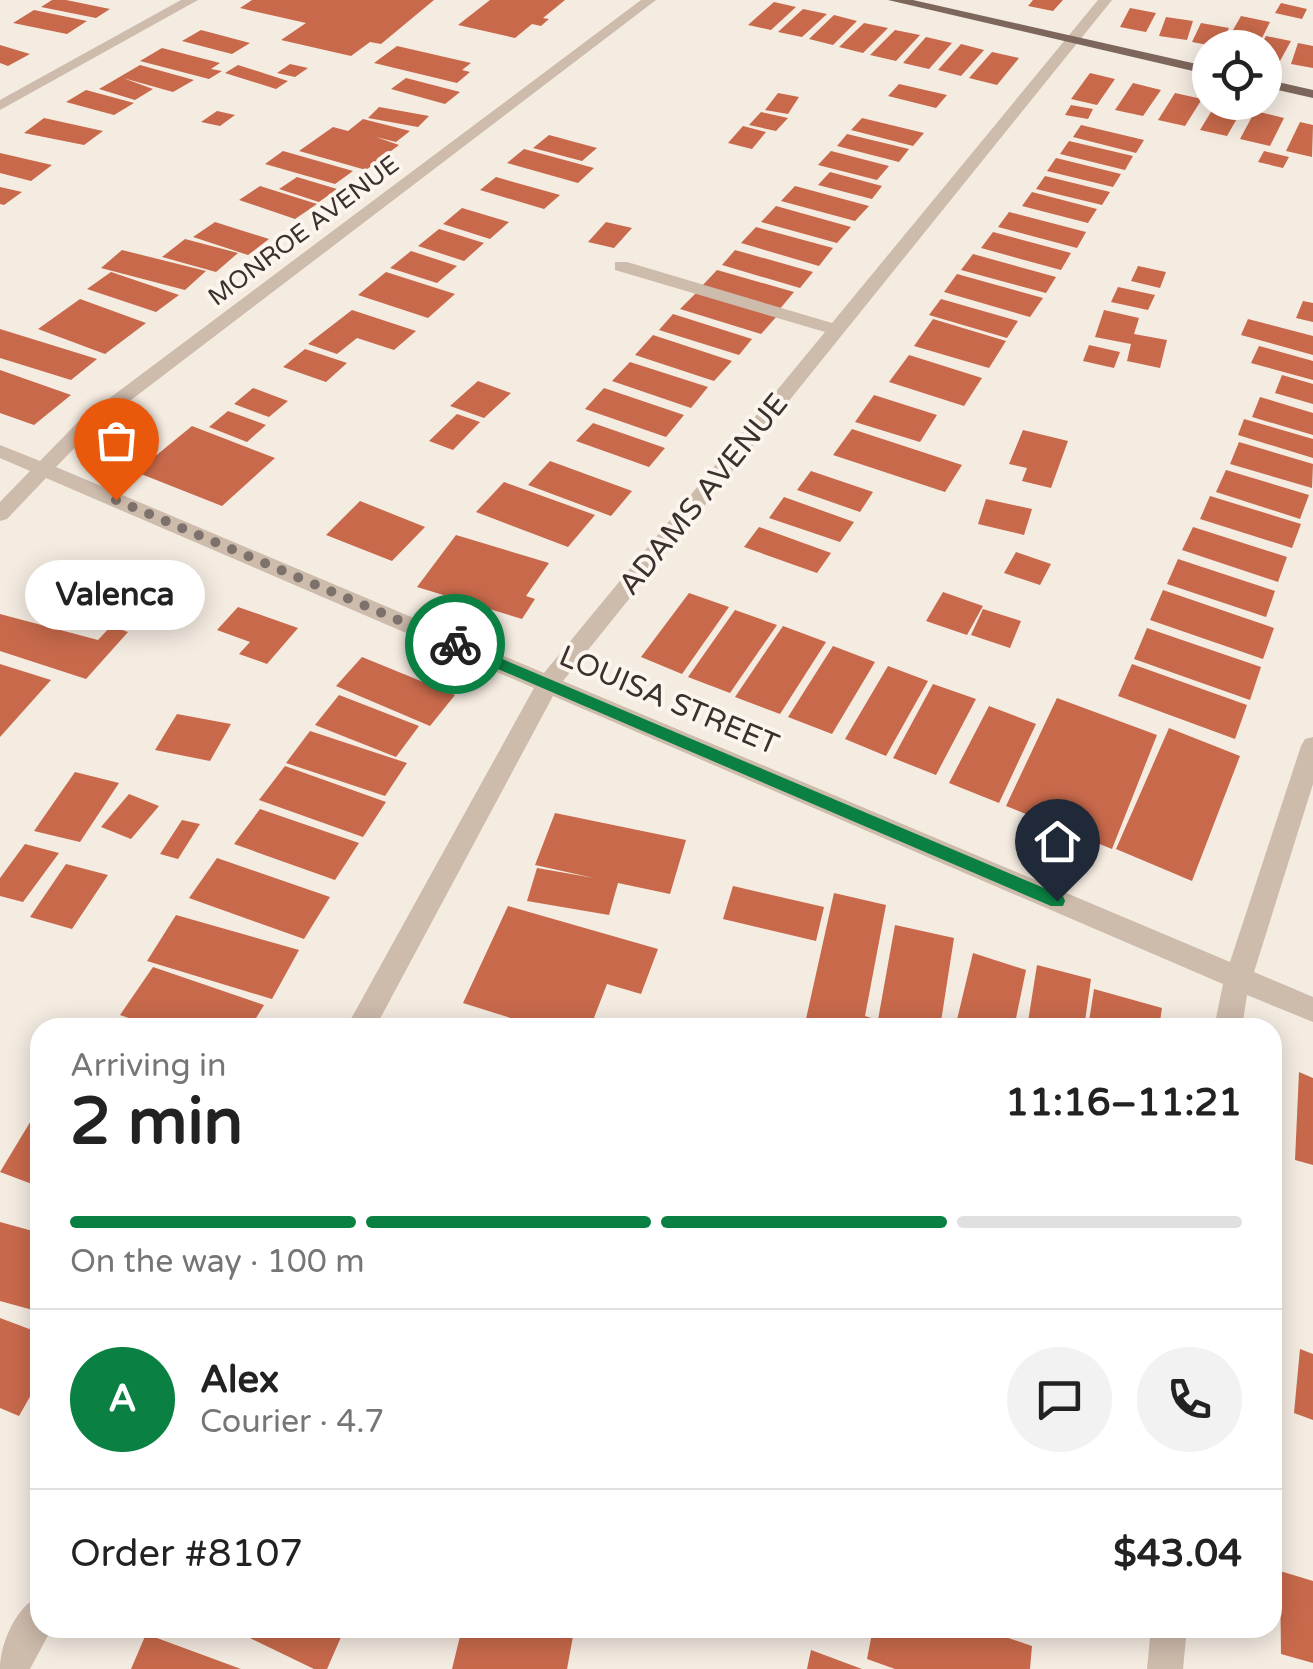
<!DOCTYPE html>
<meta charset="utf-8">
<style>
:root{--surface:#fff;--page:#f2f2f2;--text:#222;--muted:#767676;--line:#e0e0e0;--accent:#0b8043}
body{margin:0;font-family:"Varela Round",sans-serif;background:var(--page);color:var(--text);height:100vh;display:flex;flex-direction:column;font-size:38px;white-space:nowrap}
*{box-sizing:border-box;margin:0}
p{font-size:32px;color:var(--muted)}
.icon{flex:none;width:55px;height:55px;fill:none;stroke:currentColor;stroke-width:2;stroke-linecap:round;stroke-linejoin:round}
.map{position:relative;flex:1;overflow:hidden}
.details{position:absolute;left:30px;top:1018px;width:1252px;height:620px;display:flex;flex-direction:column;background:var(--surface);border-radius:30px;box-shadow:0 5px 25px #0003}
.details>*{flex:none}
.tools{position:absolute;left:1192px;top:30px;display:grid;gap:20px}
.tools a{display:grid;place-items:center;width:90px;height:90px;border-radius:50%;background:var(--surface);box-shadow:0 5px 25px #0003;font-size:50px}
.pin{position:absolute;display:grid;place-items:center;width:85px;height:85px;color:#fff;margin:-102px -42px;border-radius:50% 50% 50% 0;rotate:-45deg;box-shadow:0 0 10px #0007}
.pin .icon{rotate:45deg}
.courier{position:absolute;display:grid;place-items:center;width:100px;height:100px;margin:-50px;border:8px solid #0b8043;border-radius:50%;background:#fff;color:#222;box-shadow:0 2px 12px #0007}
.bubble{position:absolute;height:70px;border-radius:35px;background:var(--surface);box-shadow:0 5px 25px #0003;font-size:32px;font-weight:700;line-height:70px;text-align:center}
.headline em{font-style:normal;font-weight:700}
.headline div{display:flex;flex-direction:column-reverse}
.headline{display:flex;align-items:center;justify-content:space-between;height:170px;padding:0 40px}
h1{font-size:65px;font-weight:700;line-height:75px}
.bar{display:grid;grid-template-columns:repeat(4,1fr);gap:15px 10px;align-content:center;height:120px;padding:0 40px}
.bar i{height:12px;border-radius:8px;background:var(--line)}
.bar .active{background:var(--accent)}
.bar p{grid-column:span 4}
.line{display:flex;align-items:center;gap:25px;padding:0 40px;border-top:2px solid var(--line)}
.line div{flex:1}
.round{display:grid;place-items:center;flex:none;width:105px;height:105px;border-radius:52px;background:var(--page)}
.map>svg:first-child{display:block}
</style>
<div class="map">
<svg width="1313" height="1669" viewBox="0 0 1313 1669">
<rect width="100%" height="100%" fill="#f4ebe1"/>
<!-- building -->
<path fill="#c8694b" d="M 52,0 L 66,0 L 110,9 L 96,18 L 41,7 Z
M 252,0 L 434,0 L 381,44 L 370,42 L 351,56 L 281,40 L 306,23 L 240,8 Z
M 490,0 L 565,0 L 543,18 L 549,19 L 541,26 L 532,24 L 515,38 L 458,25 Z
M 1033,0 L 1063,0 L 1053,11 L 1028,6 Z
M 774,2 L 796,7 L 771,30 L 748,25 Z
M 1281,3 L 1307,9 L 1302,19 L 1275,13 Z
M 1130,8 L 1156,13 L 1146,32 L 1120,27 Z
M 803,9 L 827,14 L 802,37 L 778,32 Z
M 34,10 L 87,21 L 67,34 L 13,23 Z
M 834,15 L 857,21 L 833,45 L 809,39 Z
M 1241,16 L 1270,22 L 1257,48 L 1225,44 Z
M 1166,17 L 1193,21 L 1187,40 L 1159,36 Z
M 864,23 L 888,28 L 863,53 L 839,47 Z
M 1201,23 L 1229,28 L 1219,47 L 1192,42 Z
M 201,30 L 250,43 L 232,54 L 182,41 Z
M 895,30 L 920,35 L 896,61 L 870,55 Z
M 1266,36 L 1291,41 L 1280,61 L 1265,58 L 1265,48 L 1259,48 Z
M 926,37 L 952,43 L 929,69 L 903,63 Z
M 1298,43 L 1313,46 L 1313,68 L 1291,64 Z
M 961,44 L 984,50 L 961,76 L 938,70 Z
M 0,45 L 30,54 L 8,66 L 0,63 Z
M 397,46 L 471,63 L 462,70 L 470,72 L 457,83 L 374,63 Z
M 162,48 L 220,63 L 211,69 L 222,71 L 209,79 L 140,61 Z
M 992,52 L 1019,58 L 997,85 L 969,78 Z
M 290,64 L 308,68 L 295,77 L 277,73 Z
M 140,65 L 194,80 L 173,92 L 123,78 L 153,89 L 135,100 L 99,89 Z
M 238,65 L 288,81 L 276,89 L 225,73 Z
M 1090,73 L 1115,79 L 1097,105 L 1071,99 Z
M 406,78 L 460,92 L 445,104 L 391,89 Z
M 1133,83 L 1161,90 L 1143,116 L 1115,110 Z
M 899,84 L 947,95 L 936,108 L 888,96 Z
M 86,90 L 134,103 L 114,115 L 66,102 Z
M 778,93 L 799,97 L 788,114 L 765,110 Z
M 1175,93 L 1202,99 L 1185,126 L 1158,120 Z
M 1217,102 L 1243,108 L 1227,136 L 1200,130 Z
M 1071,105 L 1093,109 L 1088,119 L 1065,115 Z
M 379,107 L 429,116 L 418,127 L 368,118 Z
M 217,111 L 235,115 L 220,126 L 201,122 Z
M 1255,111 L 1284,118 L 1270,146 L 1240,139 Z
M 761,112 L 788,118 L 776,131 L 749,125 Z
M 44,118 L 103,131 L 84,145 L 24,133 Z
M 862,118 L 924,133 L 913,146 L 851,130 Z
M 363,119 L 410,131 L 396,142 L 376,137 L 399,145 L 366,170 L 299,151 L 333,127 L 348,131 Z
M 1300,122 L 1313,125 L 1312,157 L 1286,151 Z
M 1081,125 L 1144,140 L 1136,153 L 1073,137 Z
M 743,126 L 766,132 L 752,149 L 728,143 Z
M 847,134 L 909,149 L 899,162 L 837,146 Z
M 549,135 L 597,148 L 582,161 L 533,148 Z
M 1069,141 L 1133,156 L 1125,170 L 1060,154 Z
M 524,149 L 594,168 L 578,183 L 507,163 Z
M 283,151 L 353,171 L 335,184 L 265,164 Z
M 831,151 L 889,166 L 877,180 L 818,165 Z
M 1264,151 L 1289,157 L 1283,168 L 1258,162 Z
M 0,153 L 52,165 L 31,181 L 0,173 Z
M 1056,158 L 1121,174 L 1113,187 L 1047,171 Z
M 830,172 L 882,186 L 872,199 L 818,185 Z
M 1045,176 L 1110,192 L 1102,205 L 1036,189 Z
M 297,177 L 337,189 L 319,202 L 279,189 Z
M 496,177 L 560,195 L 544,209 L 480,190 Z
M 260,186 L 317,204 L 295,219 L 239,200 Z
M 795,186 L 869,206 L 855,221 L 781,201 Z
M 0,187 L 22,192 L 4,205 L 0,204 Z
M 1032,192 L 1097,209 L 1088,223 L 1022,206 Z
M 776,206 L 851,227 L 837,243 L 761,222 Z
M 462,208 L 509,222 L 490,239 L 443,224 Z
M 1009,212 L 1086,232 L 1077,248 L 998,227 Z
M 215,222 L 269,239 L 248,255 L 193,237 Z
M 606,222 L 632,228 L 614,248 L 588,242 Z
M 756,227 L 833,248 L 819,266 L 741,243 Z
M 439,229 L 484,243 L 464,261 L 418,246 Z
M 993,232 L 1071,253 L 1061,270 L 981,248 Z
M 185,239 L 238,253 L 216,272 L 162,257 Z
M 122,250 L 206,271 L 185,290 L 101,268 Z
M 735,250 L 813,272 L 800,288 L 722,265 Z
M 411,251 L 457,266 L 437,283 L 390,268 Z
M 973,254 L 1056,277 L 1046,293 L 961,270 Z
M 1138,266 L 1166,272 L 1160,288 L 1131,281 Z
M 717,270 L 794,292 L 779,310 L 701,287 Z
M 111,272 L 179,295 L 156,312 L 87,289 Z
M 386,272 L 455,294 L 428,318 L 358,295 Z
M 957,274 L 1043,298 L 1030,317 L 944,292 Z
M 1118,287 L 1155,295 L 1148,310 L 1111,302 Z
M 697,292 L 777,316 L 761,334 L 680,309 Z
M 80,299 L 146,323 L 105,354 L 38,329 Z
M 941,299 L 1018,321 L 1007,338 L 929,315 Z
M 1303,301 L 1313,303 L 1313,322 L 1296,318 Z
M 352,310 L 416,331 L 394,350 L 357,338 L 337,354 L 308,344 Z
M 1104,310 L 1139,318 L 1134,334 L 1167,340 L 1160,368 L 1127,361 L 1131,344 L 1095,337 Z
M 673,314 L 752,339 L 739,355 L 659,330 Z
M 933,319 L 1006,341 L 989,368 L 914,346 Z
M 1248,319 L 1313,336 L 1313,355 L 1241,335 Z
M 0,329 L 97,359 L 71,380 L 0,358 Z
M 653,335 L 732,361 L 714,381 L 635,355 Z
M 1089,345 L 1120,352 L 1114,368 L 1083,361 Z
M 1259,346 L 1313,361 L 1313,380 L 1251,363 Z
M 305,349 L 347,363 L 326,382 L 283,367 Z
M 909,355 L 982,378 L 964,406 L 889,382 Z
M 630,362 L 708,387 L 691,408 L 612,381 Z
M 0,370 L 71,395 L 34,425 L 0,413 Z
M 1282,375 L 1313,384 L 1313,404 L 1275,393 Z
M 478,381 L 511,393 L 484,418 L 450,406 Z
M 253,388 L 288,401 L 269,417 L 234,404 Z
M 604,388 L 684,415 L 666,437 L 585,409 Z
M 874,395 L 937,415 L 920,442 L 855,422 Z
M 1260,397 L 1313,413 L 1313,435 L 1252,417 Z
M 228,411 L 266,425 L 247,442 L 209,427 Z
M 457,414 L 480,422 L 453,450 L 429,441 Z
M 1244,419 L 1313,439 L 1313,458 L 1238,435 Z
M 593,423 L 665,448 L 649,467 L 576,441 Z
M 192,426 L 275,458 L 222,506 L 136,472 Z
M 852,429 L 962,465 L 945,492 L 833,455 Z
M 1023,430 L 1068,441 L 1051,488 L 1022,481 L 1027,468 L 1009,464 Z
M 1239,442 L 1313,464 L 1312,488 L 1230,464 Z
M 550,461 L 632,491 L 611,516 L 528,485 Z
M 1226,470 L 1309,495 L 1300,519 L 1216,492 Z
M 811,471 L 873,492 L 860,512 L 797,490 Z
M 504,482 L 595,515 L 568,547 L 476,512 Z
M 1210,496 L 1301,524 L 1292,548 L 1200,519 Z
M 784,497 L 854,522 L 840,542 L 769,518 Z
M 986,499 L 1032,509 L 1024,535 L 978,524 Z
M 360,501 L 425,527 L 392,561 L 326,535 Z
M 759,527 L 831,553 L 817,573 L 744,547 Z
M 1193,527 L 1287,557 L 1278,582 L 1182,550 Z
M 456,535 L 549,563 L 526,596 L 535,599 L 522,619 L 417,587 Z
M 1016,552 L 1051,564 L 1040,585 L 1004,573 Z
M 1178,559 L 1275,591 L 1266,617 L 1167,584 Z
M 1163,590 L 1274,628 L 1263,659 L 1150,620 Z
M 943,592 L 983,606 L 967,635 L 926,621 Z
M 689,593 L 729,607 L 682,674 L 641,657 Z
M 238,607 L 298,628 L 267,664 L 239,654 L 250,642 L 217,630 Z
M 983,609 L 1021,621 L 1010,648 L 971,635 Z
M 735,610 L 777,625 L 730,693 L 688,677 Z
M 0,614 L 98,640 L 111,626 L 128,632 L 86,679 L 0,651 Z
M 783,626 L 826,642 L 780,714 L 735,697 Z
M 1147,628 L 1261,667 L 1250,700 L 1134,659 Z
M 833,646 L 875,662 L 832,734 L 788,717 Z
M 362,657 L 455,695 L 430,726 L 336,686 Z
M 0,664 L 51,680 L 0,737 Z
M 1132,664 L 1247,705 L 1235,739 L 1118,696 Z
M 888,666 L 928,681 L 886,756 L 845,739 Z
M 933,684 L 976,699 L 936,775 L 893,758 Z
M 339,695 L 419,726 L 396,757 L 315,725 Z
M 1057,698 L 1157,735 L 1112,849 L 1006,806 Z
M 989,706 L 1036,724 L 999,803 L 949,783 Z
M 177,714 L 231,724 L 210,761 L 155,750 Z
M 1169,728 L 1240,756 L 1192,881 L 1116,849 Z
M 310,731 L 407,763 L 385,796 L 286,763 Z
M 285,766 L 386,802 L 363,837 L 259,800 Z
M 75,772 L 119,783 L 80,842 L 34,831 Z
M 129,794 L 159,806 L 131,839 L 101,827 Z
M 260,809 L 359,843 L 335,880 L 234,844 Z
M 555,813 L 686,840 L 670,894 L 618,883 L 609,915 L 527,901 L 537,868 L 594,878 L 535,865 Z
M 182,820 L 200,824 L 178,859 L 160,854 Z
M 25,844 L 59,853 L 23,902 L 0,896 L 0,878 Z
M 217,858 L 330,897 L 304,939 L 189,898 Z
M 66,864 L 108,875 L 72,929 L 30,917 Z
M 733,886 L 824,907 L 816,941 L 723,919 Z
M 834,893 L 886,905 L 865,1016 L 878,1020 L 895,925 L 954,938 L 940,1028 L 804,1028 Z
M 508,906 L 658,949 L 641,994 L 607,984 L 590,1028 L 542,1028 L 463,1003 Z
M 176,915 L 299,950 L 272,999 L 147,961 Z
M 973,953 L 1026,970 L 1014,1028 L 955,1028 Z
M 1037,965 L 1091,979 L 1084,1028 L 1027,1028 Z
M 153,967 L 264,1005 L 250,1028 L 157,1028 L 120,1015 Z
M 1094,989 L 1162,1008 L 1159,1028 L 1088,1028 Z
M 1299,1072 L 1313,1078 L 1313,1165 L 1295,1160 Z
M 32,1119 L 40,1122 L 40,1187 L 0,1172 Z
M 0,1222 L 40,1233 L 40,1312 L 0,1301 Z
M 0,1318 L 40,1333 L 40,1379 L 19,1416 L 0,1408 Z
M 1300,1349 L 1313,1354 L 1313,1420 L 1294,1413 Z
M 1280,1571 L 1313,1581 L 1313,1663 L 1281,1654 Z
M 229,1628 L 345,1628 L 327,1669 L 314,1669 Z
M 462,1628 L 558,1628 L 574,1631 L 567,1669 L 452,1669 Z
M 873,1628 L 979,1628 L 1032,1646 L 1030,1669 L 895,1669 L 867,1659 Z
M 146,1634 L 241,1669 L 131,1669 Z
M 811,1650 L 862,1669 L 807,1669 Z"/>
<g fill="none" stroke-linecap="round" stroke-linejoin="round">
<!-- minor -->
<path fill="#cdbbac" fill-rule="evenodd" d="M 181,0 L 198,0 L 0,110 L 0,100 Z
M 641,0 L 656,0 L 93,429 L 56,467 L 544,673 L 825,332 L 615,270 L 615,262 L 627,262 L 832,323 L 1098,0 L 1112,0 L 563,681 L 1230,962 L 1301,746 L 1305,739 L 1313,737 L 1313,784 L 1254,972 L 1313,997 L 1313,1022 L 1247,995 L 1242,1028 L 1214,1028 L 1223,984 L 553,696 L 375,1028 L 346,1028 L 534,688 L 46,478 L 7,519 L 0,521 L 0,502 L 30,471 L 0,458 L 0,445 L 40,461 L 79,421 Z
M 40,1596 L 40,1628 L 52,1628 L 30,1669 L 0,1669 C 0,1644 16,1606 40,1596 Z
M 1151,1628 L 1187,1628 L 1183,1669 L 1147,1669 Z"/>
<!-- major -->
<path fill="#7d675c" fill-rule="evenodd" d="M 888,0 L 913,0 L 1210,67 L 1210,75 Z
M 1265,79 L 1313,90 L 1313,98 L 1265,87 Z"/>
</g>
<!-- route -->
<path fill="#0b8043" d="M 455,639 L 1063,896 L 1065,901 L 1063,906 L 1051,906 L 449,648 L 449,641 Z"/>
<g fill="none" stroke-linecap="round" stroke-linejoin="round">
<!-- done -->
<path stroke="#7c716b" stroke-width="10" stroke-dasharray="0 18" d="M 116,500 L 455,644"/>
</g>
<g text-anchor="middle" stroke-width="8" stroke-linejoin="round" paint-order="stroke">
<!-- far-street labels -->
<g font-size="25" fill="#3b302b" stroke="#fbf5ee">
<text transform="translate(303 230) rotate(-37)" y="9">MONROE AVENUE</text>
</g>
<!-- street labels -->
<g font-size="30" fill="#3b302b" stroke="#fbf5ee">
<text transform="translate(703 494) rotate(-51)" y="10">ADAMS AVENUE</text>
<text transform="translate(669 700) rotate(23)" y="10">LOUISA STREET</text>
</g>
</g>
</svg>
<div class="tools">
<a><svg class="icon" aria-label="locate" viewBox="0 0 24 24"><circle cx="12" cy="12" r="6"/><path d="M12 2v4M12 18v4M2 12h4M18 12h4"/></svg></a>
</div>
<div class="pin" style="left:116px;top:500px;background:#ea580c"><svg class="icon" aria-label="bag" viewBox="0 0 24 24"><path d="M5 8h14l-1 12H6zM9 8a3 3 0 0 1 6 0"/></svg></div>
<div class="pin" style="left:1057px;top:901px;background:#1f2937"><svg class="icon" aria-label="home" viewBox="0 0 24 24"><path d="M3 11l9-7 9 7M6 9v11h12V9"/></svg></div>
<div class="courier" style="left:455px;top:644px"><svg class="icon" aria-label="bike" viewBox="0 0 24 24"><circle cx="6" cy="16" r="4"/><circle cx="18" cy="16" r="4"/><path d="M6 16l4-8h5l3 8M10 8l3 8H6M13 5h3"/></svg></div>
<div class="bubble" style="left:25px;top:560px;width:180px">Valenca</div>
<section class="details">
<div class="headline"><div><h1>2 min</h1><p>Arriving in</p></div><em>11:16–11:21</em></div>
<div class="bar"><i class="active"></i><i class="active"></i><i class="active"></i><i></i><p>On the way · 100 m</p></div>
<div class="line" style="height:180px"><b class="round" style="background:var(--accent);color:#fff">A</b><div><b>Alex</b><p>Courier · 4.7</p></div><a class="round"><svg class="icon" aria-label="chat" viewBox="0 0 24 24"><path d="M4 5h16v11H9l-5 4z"/></svg></a><a class="round"><svg class="icon" aria-label="phone" viewBox="0 0 24 24"><path d="M5 4h4l2 5-3 2q2 4 5 5l2-3 5 2v4C11 20 4 13 5 4z"/></svg></a></div>
<div class="line" style="height:130px"><div>Order #8107</div><b>$43.04</b></div>
</section>
</div>
